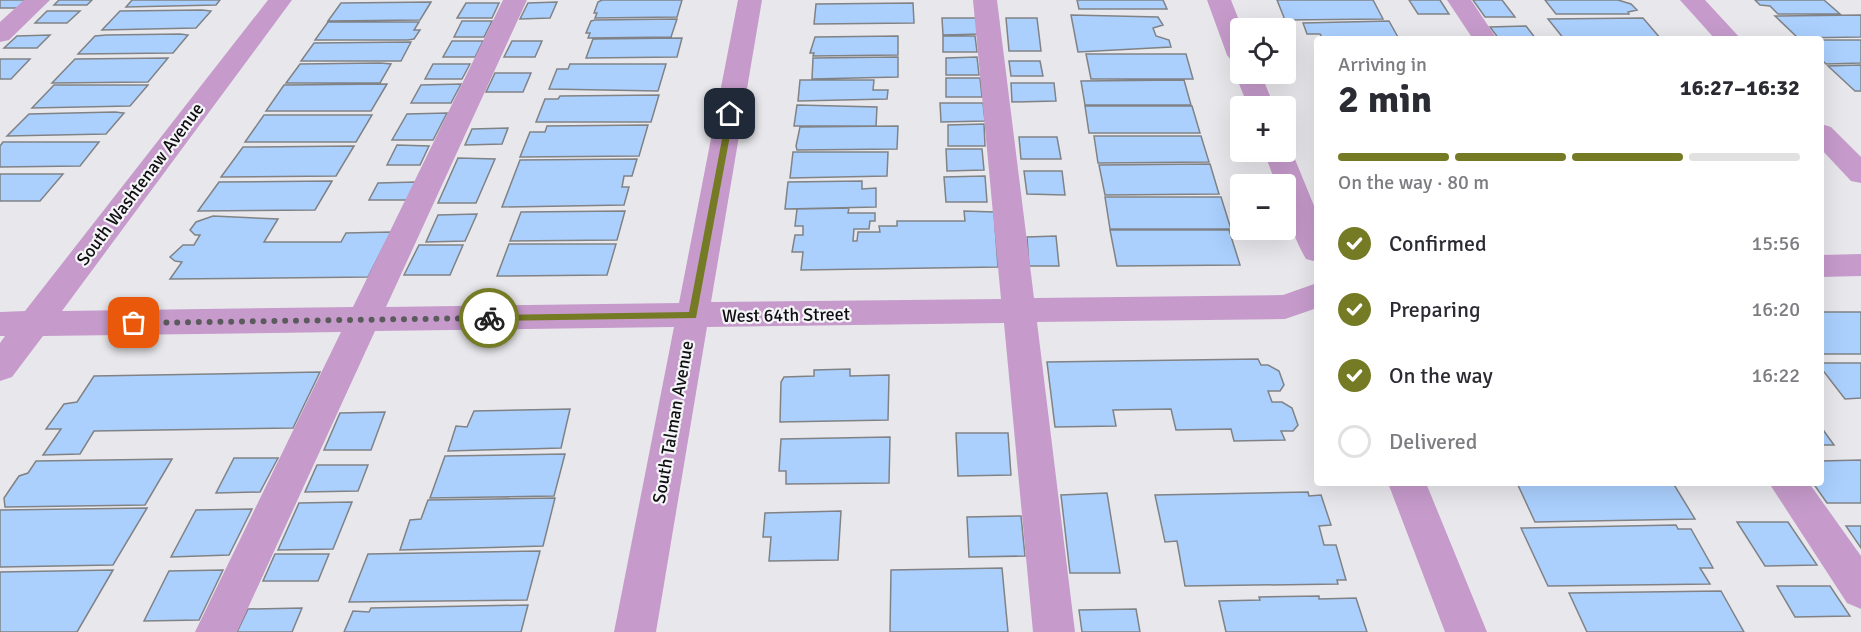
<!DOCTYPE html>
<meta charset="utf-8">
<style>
:root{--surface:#fff;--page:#f7f7f7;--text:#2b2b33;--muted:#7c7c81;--line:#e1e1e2;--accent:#757b25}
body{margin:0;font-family:Signika,sans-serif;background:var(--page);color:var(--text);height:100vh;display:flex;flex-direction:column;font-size:22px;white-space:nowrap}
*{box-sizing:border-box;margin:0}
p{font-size:20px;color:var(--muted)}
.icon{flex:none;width:33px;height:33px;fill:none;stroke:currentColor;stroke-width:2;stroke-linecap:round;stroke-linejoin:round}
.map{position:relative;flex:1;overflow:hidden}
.panel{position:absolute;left:1314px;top:36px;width:510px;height:450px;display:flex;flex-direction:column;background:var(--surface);border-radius:6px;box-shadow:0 6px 24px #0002}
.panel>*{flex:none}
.tools{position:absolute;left:1230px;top:18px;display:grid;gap:12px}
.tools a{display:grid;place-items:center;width:66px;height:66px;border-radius:6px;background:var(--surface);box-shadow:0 6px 24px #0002;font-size:30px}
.pin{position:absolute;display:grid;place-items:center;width:51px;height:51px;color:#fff;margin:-26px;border-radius:12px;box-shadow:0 3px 9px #0006}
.courier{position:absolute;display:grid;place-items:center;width:60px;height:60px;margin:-30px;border:4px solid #757b25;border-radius:50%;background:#fff;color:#222;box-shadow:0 2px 8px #0007}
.headline em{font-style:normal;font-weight:800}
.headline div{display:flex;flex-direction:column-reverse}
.headline{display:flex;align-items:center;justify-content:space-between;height:102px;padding:0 24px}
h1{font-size:39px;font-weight:800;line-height:45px}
.bar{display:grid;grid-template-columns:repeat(4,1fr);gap:9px 6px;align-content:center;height:72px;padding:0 24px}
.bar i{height:8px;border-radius:4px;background:var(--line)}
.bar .active{background:var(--accent)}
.bar p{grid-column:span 4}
ol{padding:0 24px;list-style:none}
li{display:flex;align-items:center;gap:18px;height:66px}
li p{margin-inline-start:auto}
li .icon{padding:6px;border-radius:50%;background:var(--accent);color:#fff;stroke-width:4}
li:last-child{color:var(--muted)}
li i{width:33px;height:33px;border:3px solid var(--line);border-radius:50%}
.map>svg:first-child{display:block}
</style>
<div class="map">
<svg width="1861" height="632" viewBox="0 0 1861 632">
<rect width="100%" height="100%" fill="#e8e8ec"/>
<!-- building -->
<path fill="#abd0fe" stroke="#808285" stroke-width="1.5" d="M 0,0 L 29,0 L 20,8 L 0,8 Z
M 59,0 L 92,0 L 87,5 L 54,5 Z
M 132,0 L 220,0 L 216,5 L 126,7 Z
M 602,0 L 682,0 L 677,17 L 595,18 L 597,13 L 594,13 L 598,2 Z
M 1077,0 L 1163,0 L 1167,9 L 1079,9 Z
M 1277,0 L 1373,0 L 1383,19 L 1285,20 Z
M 1409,0 L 1440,0 L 1449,14 L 1418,14 Z
M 1473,0 L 1502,0 L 1515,17 L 1485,17 Z
M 1545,0 L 1618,0 L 1631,4 L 1637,10 L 1628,12 L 1629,14 L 1556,14 Z
M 1755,0 L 1824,0 L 1840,14 L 1778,14 L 1770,6 L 1760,5 Z
M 431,2 L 420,20 L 328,21 L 341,3 Z
M 557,2 L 550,18 L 520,19 L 528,3 Z
M 466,3 L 499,3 L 492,18 L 457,18 Z
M 913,3 L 914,23 L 814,24 L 816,4 Z
M 202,10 L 211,11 L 196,28 L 102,30 L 120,11 Z
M 47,11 L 80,11 L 67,23 L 35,23 Z
M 1071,15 L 1158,17 L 1163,25 L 1153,28 L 1156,36 L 1169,40 L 1171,47 L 1078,52 Z
M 1861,15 L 1861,37 L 1798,38 L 1775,16 Z
M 942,18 L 980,18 L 981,34 L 943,35 Z
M 1006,18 L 1037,18 L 1041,51 L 1009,51 Z
M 1643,18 L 1661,39 L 1564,39 L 1548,19 Z
M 677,19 L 671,37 L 588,38 L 590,33 L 586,33 L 591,21 L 595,20 Z
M 462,21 L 492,21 L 484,37 L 454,37 Z
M 1389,21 L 1399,39 L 1323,39 L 1320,34 L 1307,34 L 1303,23 Z
M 328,22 L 419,22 L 414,30 L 420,30 L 414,39 L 408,40 L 315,40 Z
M 1526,26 L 1536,39 L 1499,39 L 1490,27 Z
M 50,35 L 37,48 L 4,48 L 17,36 Z
M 106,35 L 180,34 L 188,35 L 173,53 L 78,54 L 95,36 Z
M 898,36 L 898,55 L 813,56 L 814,53 L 810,53 L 815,37 Z
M 943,36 L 975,36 L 977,52 L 943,52 Z
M 682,38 L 677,57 L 586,58 L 593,39 Z
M 1821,40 L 1861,40 L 1861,63 L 1826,64 L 1821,59 Z
M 452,41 L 483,41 L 475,57 L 443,57 Z
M 512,41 L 542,41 L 535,57 L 504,57 Z
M 411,42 L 401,61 L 301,61 L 314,43 Z
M 1086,54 L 1186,54 L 1193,79 L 1091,79 Z
M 898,57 L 898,77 L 812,79 L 813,58 Z
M 977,57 L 979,75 L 946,75 L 946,58 Z
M 168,58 L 148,82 L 52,83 L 75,59 Z
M 0,59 L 30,59 L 11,79 L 0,79 Z
M 1009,61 L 1040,61 L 1043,76 L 1011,76 Z
M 380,63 L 391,64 L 380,83 L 286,83 L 300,64 Z
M 433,64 L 470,64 L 462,79 L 425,79 Z
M 570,64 L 666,64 L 658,91 L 549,89 L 557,69 L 568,69 Z
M 1861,65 L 1861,91 L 1855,91 L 1828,66 Z
M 495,73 L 531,73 L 523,92 L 486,92 Z
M 946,78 L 980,78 L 982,97 L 946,97 Z
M 800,80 L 874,80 L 873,90 L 888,90 L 887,99 L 798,101 Z
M 1184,80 L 1191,105 L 1085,105 L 1081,81 Z
M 1011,83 L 1054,83 L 1056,101 L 1012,102 Z
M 387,84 L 371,111 L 266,111 L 284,85 Z
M 461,84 L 451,103 L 411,103 L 421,85 Z
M 54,85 L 148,85 L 130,106 L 32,108 Z
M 659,95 L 651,122 L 536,122 L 545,99 L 558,99 L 560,96 Z
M 940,103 L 983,103 L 985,121 L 941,122 Z
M 797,105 L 877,107 L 876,126 L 794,126 Z
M 1085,106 L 1192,106 L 1200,133 L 1089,133 Z
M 115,112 L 124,113 L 106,134 L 7,136 L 29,114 Z
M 447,113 L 433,140 L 392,140 L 407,114 Z
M 264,115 L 372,115 L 356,142 L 245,142 Z
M 984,124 L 985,146 L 948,146 L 948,125 Z
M 648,125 L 639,156 L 520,157 L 530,132 L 545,132 L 547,126 Z
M 898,126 L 897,149 L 797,150 L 796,146 L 800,127 Z
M 508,128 L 502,144 L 465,145 L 472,129 Z
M 1094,136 L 1201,136 L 1209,162 L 1098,163 Z
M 1019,137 L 1057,137 L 1061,159 L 1021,159 Z
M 3,142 L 99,142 L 80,166 L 0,167 L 0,146 Z
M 397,145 L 429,146 L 420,165 L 387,165 Z
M 354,146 L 336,176 L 221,177 L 243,147 Z
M 946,149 L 982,149 L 984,170 L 947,171 Z
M 793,152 L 888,152 L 887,176 L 790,178 Z
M 458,158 L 495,159 L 476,203 L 438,203 Z
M 637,159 L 632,176 L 624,176 L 622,187 L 629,187 L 624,205 L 502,207 L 520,160 Z
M 1210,164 L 1219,194 L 1105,195 L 1099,165 Z
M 1024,171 L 1062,171 L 1065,195 L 1027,194 Z
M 0,174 L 63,174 L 40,201 L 0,201 Z
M 985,176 L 987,202 L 946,202 L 944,177 Z
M 332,181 L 315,210 L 198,211 L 219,182 Z
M 862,181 L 862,189 L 876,188 L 876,207 L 785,209 L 788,182 Z
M 416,182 L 407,200 L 369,200 L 378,183 Z
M 1105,197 L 1221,197 L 1231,229 L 1110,229 Z
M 849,208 L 848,213 L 875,213 L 875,221 L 870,221 L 869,229 L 854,229 L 853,241 L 857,241 L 858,232 L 880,232 L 879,226 L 897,226 L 897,221 L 965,221 L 964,211 L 994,212 L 998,267 L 801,270 L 803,252 L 792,252 L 795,235 L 803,235 L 803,226 L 795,226 L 797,209 Z
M 625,211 L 617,240 L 510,241 L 521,212 Z
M 477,214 L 465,241 L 426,242 L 438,215 Z
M 213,216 L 278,219 L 264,242 L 341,242 L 346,233 L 391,232 L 368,277 L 170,279 L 182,262 L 175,261 L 170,257 L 183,245 L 194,245 L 200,235 L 195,235 L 190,230 L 196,222 Z
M 1110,230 L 1229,230 L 1240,265 L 1117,266 Z
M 1056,236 L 1059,266 L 1029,266 L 1027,237 Z
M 509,244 L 616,244 L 607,275 L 497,276 Z
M 419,245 L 463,245 L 450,275 L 404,275 Z
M 1821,312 L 1861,312 L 1861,354 L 1821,354 Z
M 1258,359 L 1261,365 L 1268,365 L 1279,371 L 1284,385 L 1280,391 L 1268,391 L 1272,402 L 1282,402 L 1292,408 L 1298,425 L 1293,431 L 1281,431 L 1285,440 L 1234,441 L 1231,429 L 1176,430 L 1171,409 L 1113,410 L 1116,426 L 1055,427 L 1047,362 Z
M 1821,363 L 1861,363 L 1861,398 L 1845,399 L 1821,368 Z
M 850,369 L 850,376 L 889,375 L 888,420 L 780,422 L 781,382 L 784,377 L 814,376 L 814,370 Z
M 320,372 L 293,428 L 94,431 L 80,454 L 43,455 L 61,429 L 46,429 L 64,404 L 77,402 L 94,376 Z
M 570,409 L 561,448 L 448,451 L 456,426 L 467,427 L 474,411 Z
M 385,412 L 371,450 L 324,450 L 340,413 Z
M 1821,427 L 1834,445 L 1821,445 Z
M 956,433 L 1008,433 L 1011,475 L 958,476 Z
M 890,437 L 889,483 L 786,484 L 786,471 L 779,471 L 781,439 Z
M 565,454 L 554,496 L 430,498 L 445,456 Z
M 234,458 L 278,458 L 260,492 L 216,493 Z
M 172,459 L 145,505 L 5,507 L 4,498 L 19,476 L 28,473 L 36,461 Z
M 1861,460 L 1861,503 L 1827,503 L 1813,483 L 1821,483 L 1821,461 Z
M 317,465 L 368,465 L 358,491 L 305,492 Z
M 1517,483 L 1673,483 L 1695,519 L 1535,522 Z
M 1308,492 L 1309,496 L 1321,495 L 1331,525 L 1319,526 L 1324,545 L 1336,545 L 1346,580 L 1337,580 L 1338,584 L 1185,586 L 1177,541 L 1165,542 L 1155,495 Z
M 1107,493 L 1120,573 L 1070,573 L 1061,495 Z
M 555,498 L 543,546 L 400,550 L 410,520 L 421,519 L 428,500 Z
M 352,502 L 333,549 L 278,550 L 299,503 Z
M 147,508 L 113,565 L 0,567 L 0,510 Z
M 252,509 L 229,555 L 171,557 L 196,510 Z
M 841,511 L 838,560 L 769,561 L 771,537 L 763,537 L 765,513 Z
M 1021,516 L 1025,556 L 969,557 L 967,517 Z
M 1737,522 L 1788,522 L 1817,565 L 1765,566 Z
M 1676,525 L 1678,529 L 1691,529 L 1713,568 L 1700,568 L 1710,584 L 1548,586 L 1521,528 Z
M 1846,526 L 1861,526 L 1861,548 Z
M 540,551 L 527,600 L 349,602 L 368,554 Z
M 275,554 L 329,554 L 318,581 L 263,581 Z
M 1002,568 L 1008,632 L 890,632 L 891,570 Z
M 113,570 L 77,632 L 0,632 L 0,572 Z
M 223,570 L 199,620 L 144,621 L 169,571 Z
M 1777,586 L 1830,586 L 1850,616 L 1795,617 Z
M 1721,591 L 1744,632 L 1587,632 L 1569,593 Z
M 1319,596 L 1319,599 L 1356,598 L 1367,632 L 1226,632 L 1219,601 L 1260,600 L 1259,597 Z
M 528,605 L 521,632 L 344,632 L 353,611 L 369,612 L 371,608 Z
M 302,608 L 292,632 L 237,632 L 248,609 Z
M 1136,609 L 1140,632 L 1082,632 L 1079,610 Z"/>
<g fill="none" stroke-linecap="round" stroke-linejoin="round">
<!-- minor -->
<path fill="#c69bcb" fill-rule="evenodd" d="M 24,0 L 50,0 L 9,40 L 0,42 L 0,22 Z
M 268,0 L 292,0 L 62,311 L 353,307 L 503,0 L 527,0 L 386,307 L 679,303 L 738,0 L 762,0 L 711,302 L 1001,299 L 973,0 L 997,0 L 1034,298 L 1283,295 L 1317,283 L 1317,308 L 1285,319 L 1037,322 L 1075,632 L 1033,632 L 1004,323 L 707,327 L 656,632 L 614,632 L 674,327 L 375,331 L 237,632 L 195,632 L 341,332 L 43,336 L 12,377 L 0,381 L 0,343 L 5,336 L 0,336 L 0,312 L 25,311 Z
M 1207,0 L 1231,0 L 1242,28 L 1240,62 L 1231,60 L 1227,55 Z
M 1447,0 L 1471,0 L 1497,39 L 1473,39 Z
M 1680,0 L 1705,0 L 1741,39 L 1715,39 Z
M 1239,68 L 1240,74 L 1261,74 L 1274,106 L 1248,106 L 1235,74 Z
M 1821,124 L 1831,127 L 1861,157 L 1861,183 L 1851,181 L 1821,149 Z
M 1286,145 L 1292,152 L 1317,213 L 1317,262 L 1306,259 C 1292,236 1286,211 1286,184 L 1276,184 L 1264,152 L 1286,152 Z
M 1861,254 L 1861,276 L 1821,277 L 1821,255 Z
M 1388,483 L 1426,483 L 1487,632 L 1445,632 Z
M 1769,483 L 1809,483 L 1861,556 L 1861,609 L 1847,603 Z"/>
</g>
<!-- route -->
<path fill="#757b25" d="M 727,113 L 734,114 L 696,318 L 485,321 L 485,316 L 489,315 L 689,312 Z"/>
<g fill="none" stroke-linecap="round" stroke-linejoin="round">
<!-- done -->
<path stroke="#5b5b5d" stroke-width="6" stroke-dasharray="0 10.8" d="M 134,323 L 489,318"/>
</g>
<g text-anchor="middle" stroke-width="4.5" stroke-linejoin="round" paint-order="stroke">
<!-- street labels -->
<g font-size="18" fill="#0f0f10" stroke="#f5f5f9">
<text transform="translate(140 184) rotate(-53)" y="6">South Washtenaw Avenue</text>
<text transform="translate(786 315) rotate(-1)" y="6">West 64th Street</text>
<text transform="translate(673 422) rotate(-80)" y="6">South Talman Avenue</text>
</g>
</g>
</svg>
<div class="tools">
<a><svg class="icon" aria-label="locate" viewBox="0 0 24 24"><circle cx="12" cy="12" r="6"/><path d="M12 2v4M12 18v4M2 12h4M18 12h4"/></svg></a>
<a>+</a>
<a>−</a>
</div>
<div class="pin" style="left:134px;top:323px;background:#ea580c"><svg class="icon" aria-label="bag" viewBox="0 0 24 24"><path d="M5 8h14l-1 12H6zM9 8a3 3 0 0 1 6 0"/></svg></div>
<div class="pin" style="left:730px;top:114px;background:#1f2937"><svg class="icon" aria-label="home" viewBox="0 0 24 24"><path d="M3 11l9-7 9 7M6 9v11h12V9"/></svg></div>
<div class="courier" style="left:489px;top:318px"><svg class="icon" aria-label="bike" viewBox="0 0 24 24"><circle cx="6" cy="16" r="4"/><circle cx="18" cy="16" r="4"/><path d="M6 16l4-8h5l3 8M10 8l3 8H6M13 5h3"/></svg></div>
<section class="panel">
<div class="headline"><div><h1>2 min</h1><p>Arriving in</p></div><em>16:27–16:32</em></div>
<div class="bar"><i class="active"></i><i class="active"></i><i class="active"></i><i></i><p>On the way · 80 m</p></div>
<ol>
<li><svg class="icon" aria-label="check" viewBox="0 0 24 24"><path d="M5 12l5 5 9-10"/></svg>Confirmed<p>15:56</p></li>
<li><svg class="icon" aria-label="check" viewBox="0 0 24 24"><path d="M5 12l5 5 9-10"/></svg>Preparing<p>16:20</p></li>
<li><svg class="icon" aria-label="check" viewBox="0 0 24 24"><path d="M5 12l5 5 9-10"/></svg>On the way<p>16:22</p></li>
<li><i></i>Delivered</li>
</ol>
</section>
</div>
